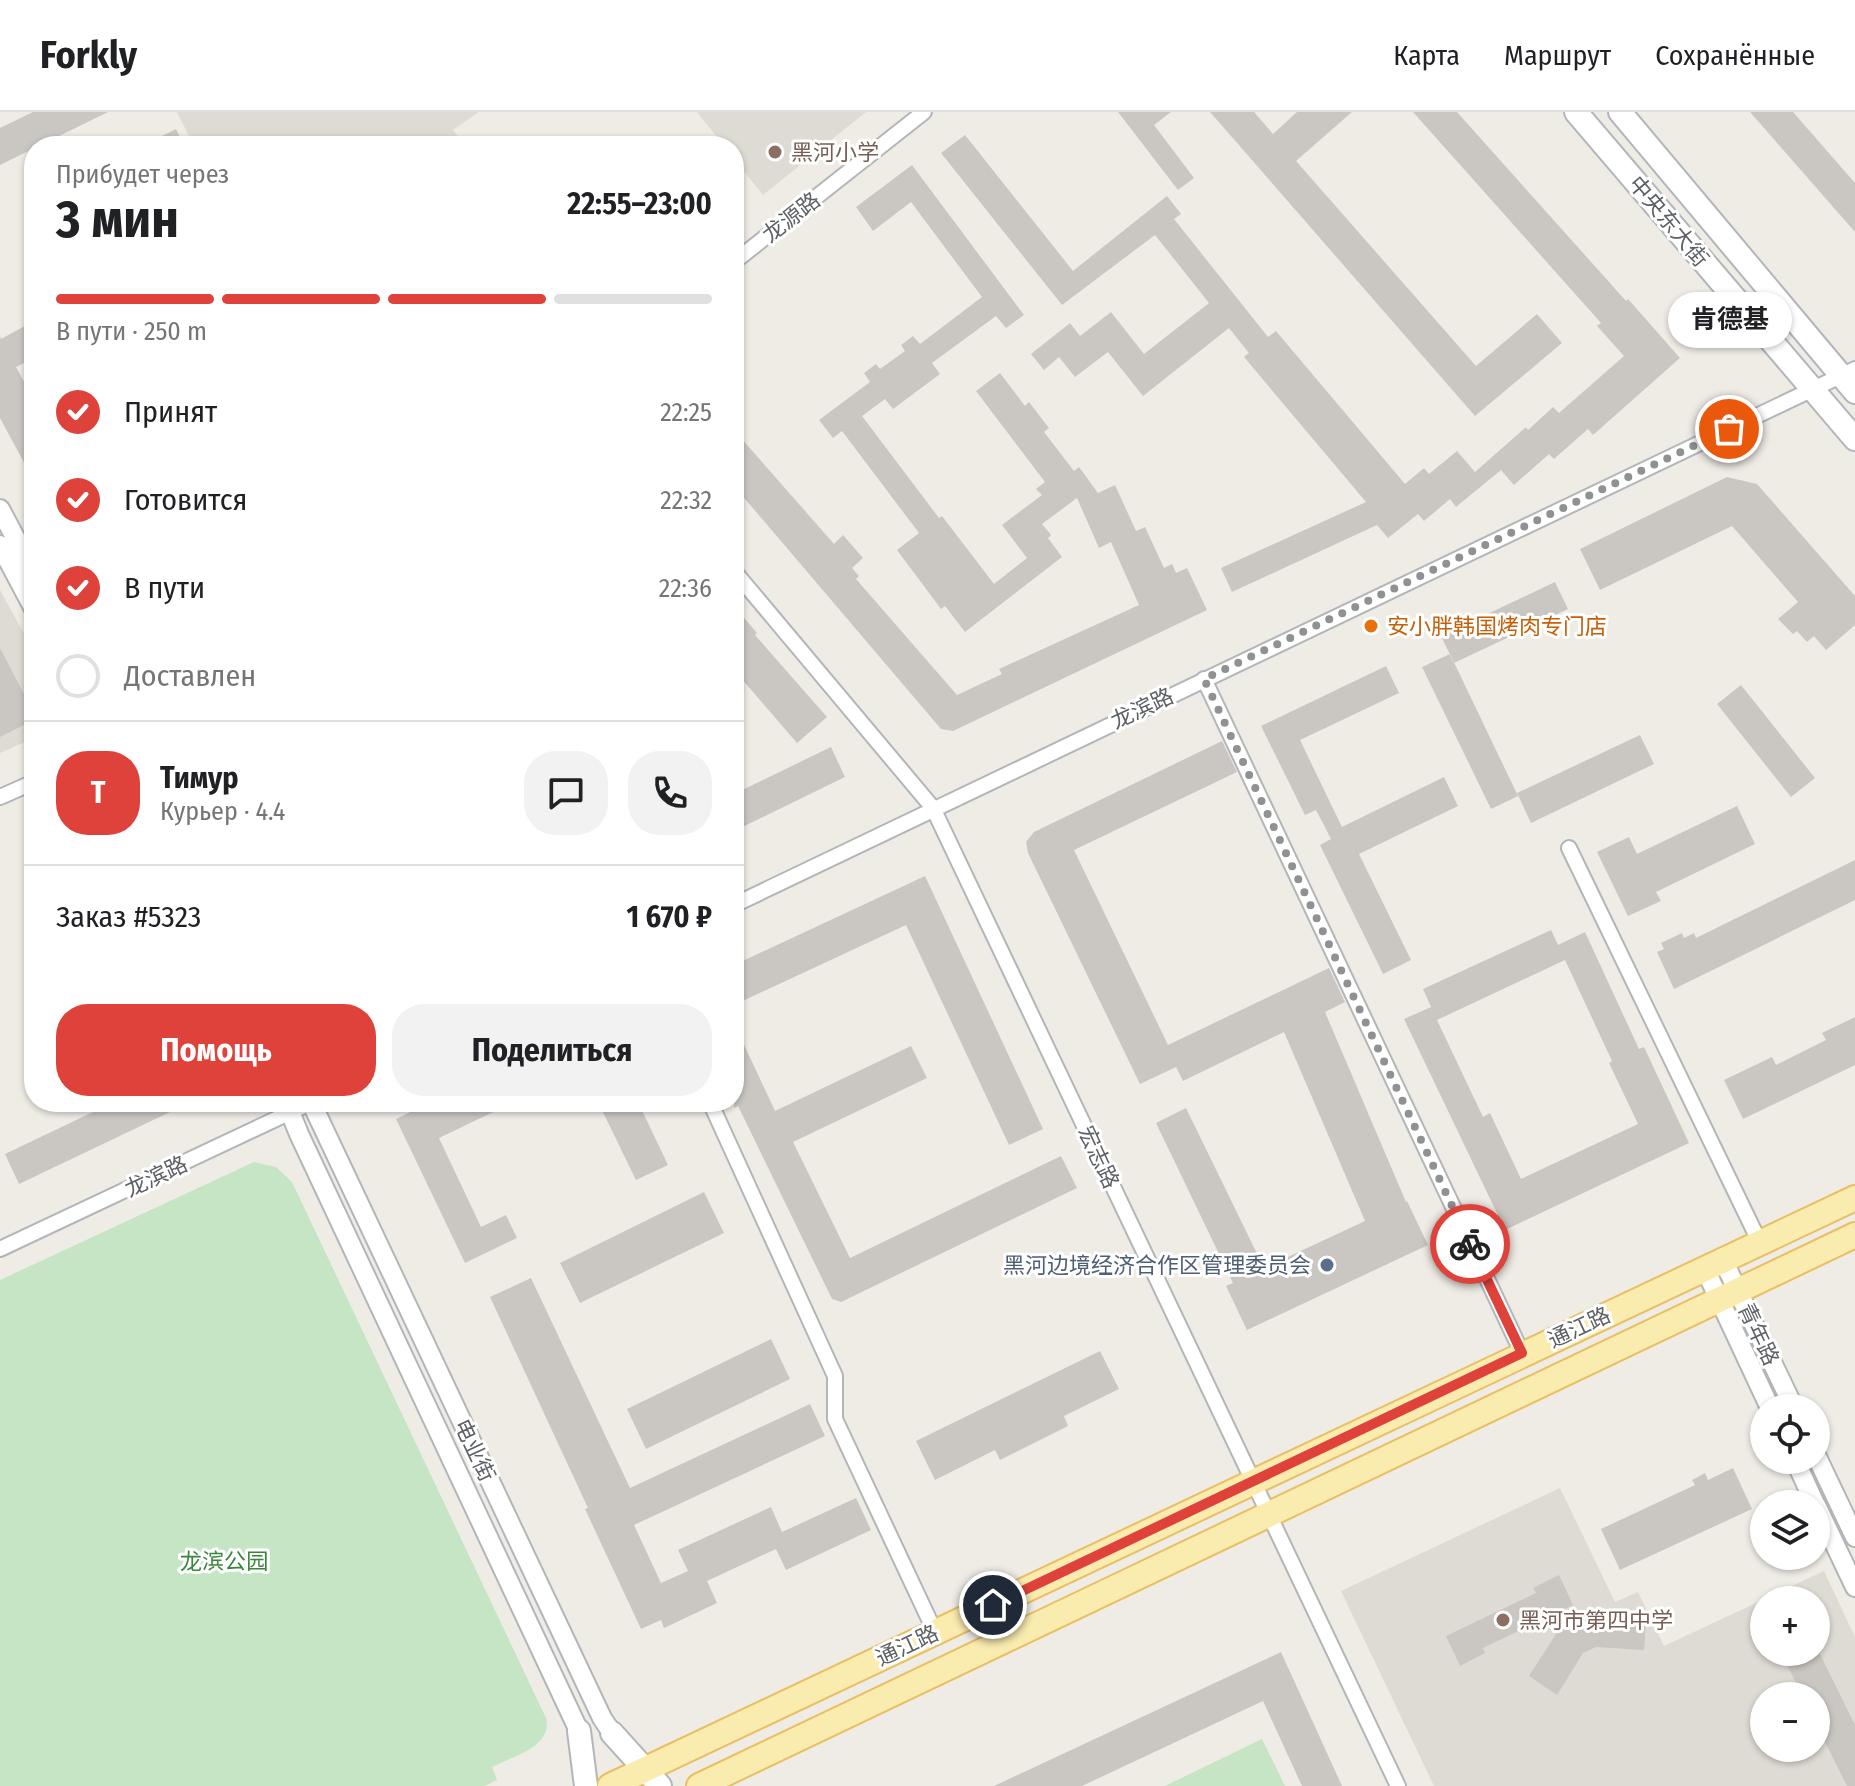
<!DOCTYPE html>
<html lang="ru">
<meta charset="utf-8">
<style>
:root{--surface:#fff;--page:#f2f2f2;--text:#202124;--muted:#757577;--line:#e0e0e0;--accent:#df423b}
body{margin:0;font-family:"Fira Sans Condensed","Noto Sans SC",sans-serif;background:var(--page);color:var(--text);height:100vh;display:flex;flex-direction:column;font-size:30px;white-space:nowrap}
*{box-sizing:border-box;margin:0}
p{font-size:26px;color:var(--muted)}
.icon{flex:none;width:44px;height:44px;fill:none;stroke:currentColor;stroke-width:2;stroke-linecap:round;stroke-linejoin:round}
.map{position:relative;flex:1;overflow:hidden}
.panel{position:absolute;left:24px;top:24px;width:720px;height:976px;display:flex;flex-direction:column;background:var(--surface);border-radius:32px;box-shadow:0 2px 6px #0004}
.panel>*{flex:none}
.controls{position:absolute;left:1750px;top:1282px;display:grid;gap:16px}
.controls a{display:grid;place-items:center;width:80px;height:80px;border-radius:50%;background:var(--surface);box-shadow:0 2px 6px #0004;font-size:40px}
.pin{position:absolute;display:grid;place-items:center;width:68px;height:68px;color:#fff;margin:-34px;border:4px solid #fff;border-radius:50%;box-shadow:0 2px 8px #0007}
.courier{position:absolute;display:grid;place-items:center;width:80px;height:80px;margin:-40px;border:6px solid #df423b;border-radius:50%;background:#fff;color:#222;box-shadow:0 2px 10px #0007}
.bubble{position:absolute;height:56px;border-radius:28px;background:var(--surface);box-shadow:0 2px 6px #0004;font-size:26px;font-weight:700;line-height:56px;text-align:center}
.summary em{font-style:normal;font-weight:700}
.summary div{display:flex;flex-direction:column-reverse}
.summary{display:flex;align-items:center;justify-content:space-between;height:136px;padding:0 32px}
h1{font-size:52px;font-weight:700;line-height:60px}
.bar{display:grid;grid-template-columns:repeat(4,1fr);gap:12px 8px;align-content:center;height:96px;padding:0 32px}
.bar i{height:10px;border-radius:6px;background:var(--line)}
.bar .current{background:var(--accent)}
.bar p{grid-column:span 4}
.line{display:flex;align-items:center;gap:20px;padding:0 32px;border-top:2px solid var(--line)}
.line div{flex:1}
.round{display:grid;place-items:center;flex:none;width:84px;height:84px;border-radius:32px;background:var(--page)}
ol{padding:0 32px;list-style:none}
li{display:flex;align-items:center;gap:24px;height:88px}
li p{margin-inline-start:auto}
li .icon{padding:8px;border-radius:50%;background:var(--accent);color:#fff;stroke-width:4}
li:last-child{color:var(--muted)}
li i{width:44px;height:44px;border:4px solid var(--line);border-radius:50%}
.action{display:flex;gap:16px;margin-top:auto;padding:16px 32px}
.action a{flex:1;height:92px;border-radius:32px;background:var(--accent);color:#fff;font-size:32px;font-weight:700;line-height:92px;text-align:center}
.action a+a{background:var(--page);color:var(--text)}
header{display:flex;align-items:center;gap:48px;box-sizing:border-box;height:112px;padding:0 40px;background:var(--surface);border-bottom:2px solid var(--line)}
header strong{font-size:38px}
nav{display:flex;gap:44px;margin-inline-start:auto;font-size:28px}
.map>svg:first-child{display:block}
</style>
<header>
<strong>Forkly</strong>
<nav><a>Карта</a><a>Маршрут</a><a>Сохранённые</a></nav>
</header>
<div class="map">
<svg width="1855" height="1674" viewBox="0 0 1855 1674">
<rect width="100%" height="100%" fill="#efece6"/>
<!-- education -->
<path fill="#dedbd4" fill-rule="evenodd" d="M 177,0 L 479,0 L 453,18 L 466,34 L 194,34 Z
M 697,0 L 866,0 L 763,83 L 734,47 L 734,34 L 724,34 Z
M 0,478 L 34,540 L 34,626 L 0,641 Z
M 1560,1376 L 1615,1490 L 1638,1480 L 1664,1534 L 1824,1459 L 1855,1525 L 1855,1674 L 1434,1674 L 1341,1479 ZM 1764,1488 L 1816,1488 L 1816,1540 L 1764,1540 ZM 1764,1584 L 1816,1584 L 1816,1636 L 1764,1636 Z"/>
<!-- green -->
<path fill="#c5e5c4" d="M 254,1050 L 276,1055 L 292,1070 L 546,1606 C 553,1635 513,1644 492,1655 L 497,1668 L 485,1674 L 0,1674 L 0,1168 Z
M 1262,1627 L 1285,1674 L 1165,1674 Z"/>
<!-- building -->
<path fill="#cac7c2" fill-rule="evenodd" d="M 33,0 L 108,0 L 0,53 L 0,16 Z
M 1118,0 L 1171,0 L 1154,13 L 1194,66 L 1178,78 Z
M 1210,0 L 1254,0 L 1273,22 L 1297,0 L 1352,0 L 1296,49 L 1476,254 L 1537,202 L 1562,231 L 1475,304 Z
M 1413,0 L 1457,0 L 1626,189 L 1628,187 L 1680,246 L 1593,323 L 1588,317 L 1554,347 L 1549,342 L 1514,373 L 1501,358 L 1456,395 L 1450,387 L 1424,409 L 1418,402 L 1388,426 L 1377,413 L 1232,480 L 1221,456 L 1366,390 L 1244,245 L 1249,241 L 1229,216 L 1143,284 L 1108,240 L 1075,265 L 1059,245 L 1044,258 L 1031,242 L 1070,211 L 1080,224 L 1111,200 L 1144,242 L 1209,191 L 1155,123 L 1062,193 L 941,41 L 965,23 L 1073,159 L 1167,84 L 1181,102 L 1174,107 L 1268,225 L 1276,219 L 1405,372 L 1424,356 L 1429,362 L 1457,339 L 1475,360 L 1526,315 L 1528,318 L 1553,295 L 1559,301 L 1624,244 L 1597,214 L 1601,211 Z
M 1750,0 L 1793,0 L 1855,71 L 1855,120 Z
M 176,17 L 184,34 L 142,34 Z
M 912,53 L 1024,203 L 1006,216 L 996,204 L 932,251 L 940,262 L 893,297 L 885,287 L 862,304 L 939,406 L 942,404 L 994,472 L 1027,446 L 1002,413 L 1042,383 L 1036,377 L 1045,370 L 976,279 L 1000,261 L 1025,294 L 1029,290 L 1049,316 L 1044,320 L 1074,359 L 1079,355 L 1098,381 L 1115,373 L 1136,419 L 1145,415 L 1164,456 L 1172,452 L 1176,461 L 1187,456 L 1207,498 L 953,619 L 941,617 L 734,374 L 734,318 L 834,432 L 843,423 L 863,446 L 852,456 L 859,464 L 856,467 L 957,583 L 1002,562 L 999,557 L 1139,493 L 1111,430 L 1099,436 L 1077,386 L 1042,412 L 1051,423 L 1048,426 L 1062,445 L 965,520 L 945,494 L 941,497 L 897,438 L 919,421 L 842,319 L 833,326 L 819,308 L 870,270 L 864,261 L 876,252 L 880,257 L 905,239 L 901,233 L 913,224 L 920,232 L 982,185 L 911,90 L 873,119 L 856,95 Z
M 34,209 L 34,246 L 16,255 L 34,288 L 34,369 L 0,306 L 0,224 L 1,227 Z
M 1727,365 L 1757,372 L 1855,484 L 1855,513 L 1826,538 L 1814,524 L 1807,530 L 1797,519 L 1793,522 L 1778,507 L 1798,490 L 1732,414 L 1600,478 L 1580,437 Z
M 1555,470 L 1568,497 L 1454,551 L 1441,524 Z
M 734,494 L 757,521 L 755,523 L 827,605 L 797,631 L 734,558 Z
M 0,536 L 34,601 L 34,608 L 0,625 Z
M 1450,542 L 1518,684 L 1491,697 L 1422,555 Z
M 1386,554 L 1399,581 L 1300,628 L 1342,715 L 1444,665 L 1458,694 L 1359,742 L 1411,848 L 1383,862 L 1320,733 L 1331,727 L 1316,698 L 1305,703 L 1261,614 Z
M 1741,573 L 1815,666 L 1791,685 L 1717,592 Z
M 1640,623 L 1654,652 L 1531,711 L 1517,681 Z
M 1222,629 L 1237,660 L 1074,738 L 1168,933 L 1329,856 L 1345,890 L 1325,900 L 1406,1090 L 1407,1089 L 1428,1133 L 1247,1218 L 1226,1174 L 1233,1171 L 1156,1011 L 1186,996 L 1264,1156 L 1365,1109 L 1284,920 L 1183,969 L 1176,955 L 1140,972 L 1028,741 L 1026,730 L 1034,720 Z
M 831,635 L 845,665 L 734,719 L 734,682 Z
M 1737,694 L 1755,732 L 1656,780 L 1661,789 L 1628,804 L 1597,740 L 1629,725 L 1637,742 Z
M 1855,748 L 1855,788 L 1674,877 L 1657,840 L 1664,837 L 1661,831 L 1682,821 L 1684,826 L 1694,821 L 1696,826 Z
M 925,764 L 1043,1017 L 1009,1033 L 906,813 L 734,893 L 734,853 Z
M 1551,818 L 1558,833 L 1585,820 L 1639,937 L 1644,935 L 1689,1031 L 1505,1118 L 1404,907 L 1431,895 L 1423,877 ZM 1565,848 L 1612,949 L 1609,951 L 1638,1012 L 1521,1067 L 1490,1001 L 1483,1005 L 1437,908 Z
M 1855,905 L 1855,953 L 1743,1007 L 1724,968 L 1772,945 L 1776,953 L 1826,928 L 1822,921 Z
M 734,911 L 775,999 L 911,934 L 927,966 L 793,1030 L 850,1146 L 1061,1044 L 1077,1076 L 841,1190 L 832,1187 L 738,994 L 734,996 Z
M 114,990 L 191,990 L 19,1072 L 5,1042 Z
M 446,990 L 514,990 L 439,1026 L 481,1115 L 506,1103 L 517,1126 L 465,1151 L 396,1007 L 425,993 L 428,999 Z
M 598,990 L 638,990 L 668,1053 L 636,1068 Z
M 704,1080 L 724,1121 L 580,1191 L 560,1151 Z
M 531,1166 L 630,1376 L 810,1292 L 825,1324 L 634,1413 L 661,1471 L 688,1459 L 678,1438 L 771,1395 L 782,1420 L 856,1386 L 871,1418 L 786,1458 L 776,1437 L 707,1469 L 717,1491 L 664,1516 L 661,1508 L 641,1517 L 585,1397 L 588,1396 L 490,1185 Z
M 771,1227 L 790,1267 L 646,1337 L 627,1297 Z
M 1100,1239 L 1119,1277 L 1064,1304 L 1068,1314 L 1000,1348 L 995,1338 L 935,1368 L 916,1329 Z
M 1733,1356 L 1752,1397 L 1620,1458 L 1601,1417 L 1695,1373 L 1692,1368 L 1705,1361 L 1708,1368 Z
M 1559,1463 L 1573,1493 L 1483,1536 L 1485,1541 L 1460,1554 L 1446,1524 L 1536,1481 L 1533,1476 Z
M 1574,1494 L 1581,1510 L 1596,1502 L 1646,1506 L 1644,1538 L 1596,1535 L 1583,1541 L 1557,1583 L 1529,1564 Z
M 1281,1540 L 1342,1674 L 1302,1674 L 1263,1589 L 1082,1674 L 994,1674 Z
M 1781,1540 L 1819,1540 L 1855,1613 L 1855,1674 L 1847,1674 L 1816,1612 L 1816,1584 L 1802,1584 Z"/>
<g fill="none" stroke-linecap="round" stroke-linejoin="round">
<!-- minor casing -->
<g stroke="#b3b6b9" stroke-width="18">
<path id="minor" d="M 734,150 L 924,0
M 734,459 L 933,696 L 1398,1674
M 1204,567 L 1522,1241
M 0,685 L 34,670
M 1569,736 L 1760,1131
M 734,793 L 1855,257
M 710,990 L 835,1264 L 835,1307 L 935,1520
M 0,1137 L 312,990"/>
</g>
<!-- tertiary casing -->
<g stroke="#b3b6b9" stroke-width="22">
<path id="tertiary" d="M 0,397 L 34,461
M 0,433 L 34,497
M 286,990 L 299,1022 L 579,1619
M 311,990 L 602,1606 L 612,1621
M 1723,1148 L 1794,1296
M 1705,1157 L 1770,1296
M 1816,1343 L 1855,1425
M 1795,1348 L 1815,1392
M 1816,1393 L 1855,1475"/>
</g>
<!-- secondary casing -->
<g stroke="#b2b5b9" stroke-width="26">
<path id="secondary" d="M 1576,0 L 1855,327
M 1620,0 L 1855,280
M 579,1619 L 586,1674
M 612,1621 L 660,1674"/>
</g>
<!-- primary casing -->
<g stroke="#e9bf64" stroke-width="28">
<path id="primary" d="M 610,1674 L 1855,1086
M 699,1674 L 1855,1123"/>
</g>
<!-- minor -->
<use href="#minor" stroke="#fff" stroke-width="14"/>
<!-- tertiary -->
<use href="#tertiary" stroke="#fff" stroke-width="18"/>
<!-- secondary -->
<use href="#secondary" stroke="#fff" stroke-width="22"/>
<!-- primary -->
<use href="#primary" stroke="#faebaf" stroke-width="24"/>
</g>
<g fill="none" stroke-linecap="round" stroke-linejoin="round">
<!-- done -->
<path stroke="#909292" stroke-width="8" stroke-dasharray="0 14.4" d="M 1470,1132 L 1204,567 L 1729,317"/>
<!-- route -->
<path stroke="#df423b" stroke-width="10" d="M 993,1493 L 1522,1241 L 1470,1132"/>
</g>
<!-- markers -->
<g fill="#8d6e63" stroke="#fff" stroke-width="3">
<circle cx="775" cy="40" r="8"/>
<circle cx="1503" cy="1508" r="8"/>
</g>
<circle fill="#e8710a" stroke="#fff" stroke-width="3" cx="1371" cy="514" r="8"/>
<circle fill="#5c6f8a" stroke="#fff" stroke-width="3" cx="1327" cy="1153" r="8"/>
<g text-anchor="middle" stroke-width="6" stroke-linejoin="round" paint-order="stroke">
<!-- education labels -->
<g font-size="22" fill="#785e54" stroke="#fff" text-anchor="start">
<text x="791" y="48">黑河小学</text>
<text x="1519" y="1516">黑河市第四中学</text>
</g>
<!-- street labels -->
<g font-size="22" fill="#5d6165" stroke="#fff">
<text transform="translate(791 105) rotate(-38)" y="8">龙源路</text>
<text transform="translate(1669 109) rotate(50)" y="8">中央东大街</text>
<text transform="translate(1142 596) rotate(-25)" y="8">龙滨路</text>
<text transform="translate(1099 1045) rotate(65)" y="8">宏志路</text>
<text transform="translate(156 1064) rotate(-25)" y="8">龙滨路</text>
<text transform="translate(1579 1215) rotate(-25)" y="8">通江路</text>
<text transform="translate(1759 1222) rotate(65)" y="8">青年路</text>
<text transform="translate(475 1338) rotate(65)" y="8">电业街</text>
<text transform="translate(907 1533) rotate(-25)" y="8">通江路</text>
</g>
<!-- food labels -->
<g font-size="22" fill="#c56008" stroke="#fff" text-anchor="start">
<text x="1387" y="522">安小胖韩国烤肉专门店</text>
</g>
<!-- service labels -->
<g font-size="22" fill="#4e5e75" stroke="#fff" text-anchor="end">
<text x="1311" y="1161">黑河边境经济合作区管理委员会</text>
</g>
<!-- park labels -->
<g font-size="22" fill="#3b863c" stroke="#fff">
<text x="224" y="1457">龙滨公园</text>
</g>
</g>
</svg>
<div class="controls">
<a><svg class="icon" aria-label="locate" viewBox="0 0 24 24"><circle cx="12" cy="12" r="6"/><path d="M12 2v4M12 18v4M2 12h4M18 12h4"/></svg></a>
<a><svg class="icon" aria-label="layers" viewBox="0 0 24 24"><path d="M12 4l9 5-9 5-9-5zM3 14l9 5 9-5"/></svg></a>
<a>+</a>
<a>−</a>
</div>
<div class="pin" style="left:1729px;top:317px;background:#ea580c"><svg class="icon" aria-label="bag" viewBox="0 0 24 24"><path d="M5 8h14l-1 12H6zM9 8a3 3 0 0 1 6 0"/></svg></div>
<div class="pin" style="left:993px;top:1493px;background:#1f2937"><svg class="icon" aria-label="home" viewBox="0 0 24 24"><path d="M3 11l9-7 9 7M6 9v11h12V9"/></svg></div>
<div class="courier" style="left:1470px;top:1132px"><svg class="icon" aria-label="bike" viewBox="0 0 24 24"><circle cx="6" cy="16" r="4"/><circle cx="18" cy="16" r="4"/><path d="M6 16l4-8h5l3 8M10 8l3 8H6M13 5h3"/></svg></div>
<div class="bubble" style="left:1668px;top:180px;width:124px">肯德基</div>
<section class="panel">
<div class="summary"><div><h1>3 мин</h1><p>Прибудет через</p></div><em>22:55–23:00</em></div>
<div class="bar"><i class="current"></i><i class="current"></i><i class="current"></i><i></i><p>В пути · 250 m</p></div>
<ol>
<li><svg class="icon" aria-label="check" viewBox="0 0 24 24"><path d="M5 12l5 5 9-10"/></svg>Принят<p>22:25</p></li>
<li><svg class="icon" aria-label="check" viewBox="0 0 24 24"><path d="M5 12l5 5 9-10"/></svg>Готовится<p>22:32</p></li>
<li><svg class="icon" aria-label="check" viewBox="0 0 24 24"><path d="M5 12l5 5 9-10"/></svg>В пути<p>22:36</p></li>
<li><i></i>Доставлен</li>
</ol>
<div class="line" style="height:144px"><b class="round" style="background:var(--accent);color:#fff">Т</b><div><b>Тимур</b><p>Курьер · 4.4</p></div><a class="round"><svg class="icon" aria-label="chat" viewBox="0 0 24 24"><path d="M4 5h16v11H9l-5 4z"/></svg></a><a class="round"><svg class="icon" aria-label="phone" viewBox="0 0 24 24"><path d="M5 4h4l2 5-3 2q2 4 5 5l2-3 5 2v4C11 20 4 13 5 4z"/></svg></a></div>
<div class="line" style="height:104px"><div>Заказ #5323</div><b>1 670 ₽</b></div>
<div class="action"><a>Помощь</a><a>Поделиться</a></div>
</section>
</div>
